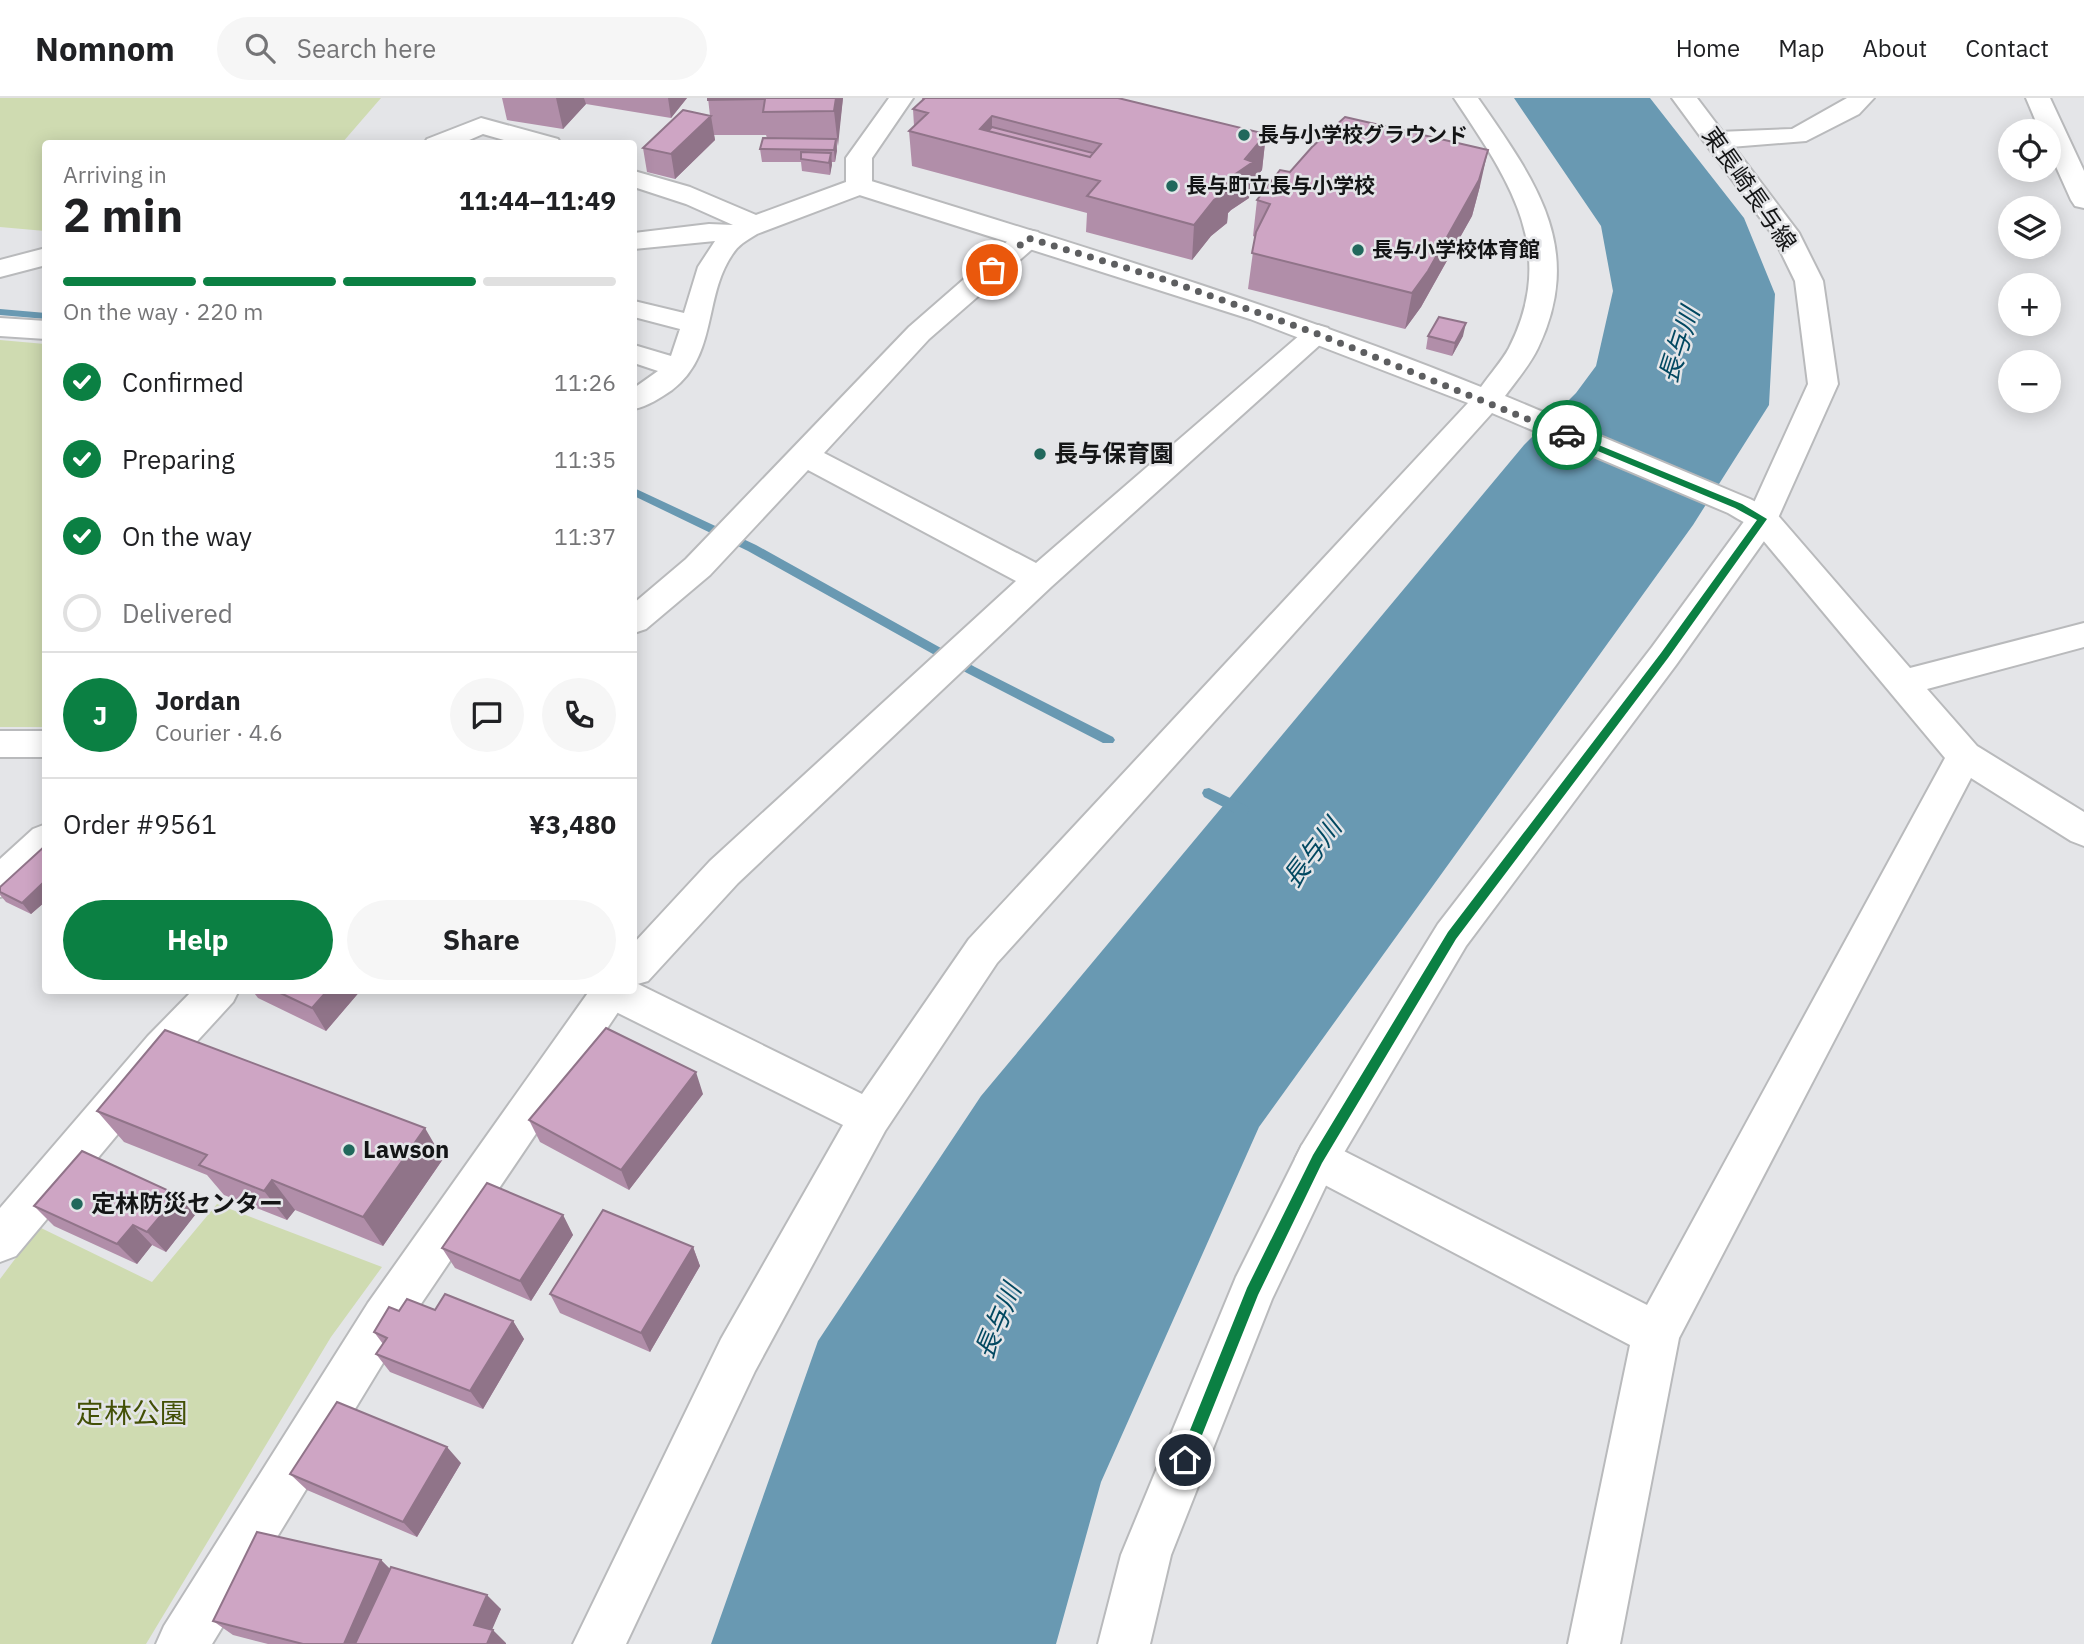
<!DOCTYPE html>
<meta charset="utf-8">
<style>
:root{--surface:#fff;--page:#f6f6f6;--text:#202124;--muted:#757577;--line:#e0e0e0;--accent:#0b8043}
body{margin:0;font-family:"IBM Plex Sans","Noto Sans JP",sans-serif;background:var(--page);color:var(--text);height:100vh;display:flex;flex-direction:column;font-size:26px;white-space:nowrap}
*{box-sizing:border-box;margin:0}
p{font-size:23px;color:var(--muted)}
.icon{flex:none;width:38px;height:38px;fill:none;stroke:currentColor;stroke-width:2;stroke-linecap:round;stroke-linejoin:round}
.map{position:relative;flex:1;overflow:hidden}
.panel{position:absolute;left:42px;top:42px;width:595px;height:854px;display:flex;flex-direction:column;background:var(--surface);border-radius:7px;box-shadow:0 4px 18px #0003}
.panel>*{flex:none}
.tools{position:absolute;left:1998px;top:21px;display:grid;gap:14px}
.tools a{display:grid;place-items:center;width:63px;height:63px;border-radius:50%;background:var(--surface);box-shadow:0 4px 18px #0003;font-size:35px}
.pin{position:absolute;display:grid;place-items:center;width:60px;height:60px;color:#fff;margin:-30px;border:4px solid #fff;border-radius:50%;box-shadow:0 2px 7px #0007}
.courier{position:absolute;display:grid;place-items:center;width:70px;height:70px;margin:-35px;border:5px solid #0b8043;border-radius:50%;background:#fff;color:#222;box-shadow:0 2px 9px #0007}
.headline em{font-style:normal;font-weight:700}
.headline div{display:flex;flex-direction:column-reverse}
.headline{display:flex;align-items:center;justify-content:space-between;height:119px;padding:0 21px}
h1{font-size:46px;font-weight:700;line-height:52px}
.bar{display:grid;grid-template-columns:repeat(4,1fr);gap:10px 7px;align-content:center;height:84px;padding:0 21px}
.bar i{height:9px;border-radius:5px;background:var(--line)}
.bar .current{background:var(--accent)}
.bar p{grid-column:span 4}
.line{display:flex;align-items:center;gap:18px;padding:0 21px;border-top:2px solid var(--line)}
.line div{flex:1}
.round{display:grid;place-items:center;flex:none;width:74px;height:74px;border-radius:37px;background:var(--page)}
ol{padding:0 21px;list-style:none}
li{display:flex;align-items:center;gap:21px;height:77px}
li p{margin-inline-start:auto}
li .icon{padding:7px;border-radius:50%;background:var(--accent);color:#fff;stroke-width:4}
li:last-child{color:var(--muted)}
li i{width:38px;height:38px;border:4px solid var(--line);border-radius:50%}
.button{display:flex;gap:14px;margin-top:auto;padding:14px 21px}
.button a{flex:1;height:80px;border-radius:42px;background:var(--accent);color:#fff;font-size:28px;font-weight:700;line-height:80px;text-align:center}
.button a+a{background:var(--page);color:var(--text)}
header{display:flex;align-items:center;gap:42px;box-sizing:border-box;height:98px;padding:0 35px;background:var(--surface);border-bottom:2px solid var(--line)}
header strong{font-size:33px}
nav{display:flex;gap:38px;margin-inline-start:auto;font-size:24px}
.search{width:490px;height:63px;background:var(--page);display:flex;align-items:center;gap:18px;box-sizing:border-box;padding:0 24px;border-radius:38px;color:var(--muted);font-size:26px}
.map>svg:first-child{display:block}
</style>
<header>
<strong>Nomnom</strong>
<div class="search"><svg class="icon" aria-label="search" viewBox="0 0 24 24"><circle cx="10" cy="10" r="6"/><path d="M15 15l6 6"/></svg>Search here</div>
<nav><a>Home</a><a>Map</a><a>About</a><a>Contact</a></nav>
</header>
<div class="map">
<svg width="2084" height="1546" viewBox="0 0 2084 1546">
<rect width="100%" height="100%" fill="#e4e5e8"/>
<!-- green -->
<path fill="#cfdbb1" d="M 0,0 L 381,0 L 342,45 L 46,46 L 45,133 L 0,129 Z
M 0,242 L 45,246 L 45,629 L 0,629 Z
M 217,1106 L 382,1169 L 331,1239 L 146,1546 L 0,1546 L 0,1181 L 39,1129 L 152,1184 Z"/>
<!-- water -->
<path fill="#6999b2" d="M 1514,0 L 1650,0 L 1744,120 L 1775,196 L 1769,307 L 1693,427 L 1259,1029 L 1101,1384 L 1056,1546 L 711,1546 L 818,1243 L 981,998 L 1524,347 L 1576,295 L 1596,268 L 1613,193 L 1601,128 Z"/>
<g fill="none" stroke-linecap="round" stroke-linejoin="round">
<!-- stream -->
<path fill="#6999b2" fill-rule="evenodd" d="M 0,211 L 46,215 L 46,221 L 0,217 Z
M 634,390 L 756,447 L 975,569 L 1113,639 L 1115,642 L 1113,645 L 1103,645 L 967,575 L 748,453 L 634,398 Z
M 1209,690 L 1247,708 L 1249,712 L 1247,716 L 1237,716 L 1204,699 L 1202,695 L 1204,691 Z"/>
<!-- street casing -->
<g stroke="#b9babc" stroke-width="4">
<path id="street" d="M 889,0 L 913,0 L 872,60 L 872,88 L 868,94 L 757,136 C 747,142 738,147 732,157 C 703,200 718,257 672,292 C 660,300 648,308 634,311 L 634,290 L 658,273 L 634,265 L 634,247 L 671,258 L 680,231 L 634,219 L 634,203 L 684,215 L 698,169 L 715,143 L 634,151 L 634,135 L 709,126 L 733,127 L 686,106 L 634,89 L 634,73 L 690,89 L 756,117 L 846,84 L 846,60 Z
M 1847,0 L 1874,0 L 1859,16 L 1806,43 L 1718,50 L 1709,47 L 1705,42 L 1709,37 L 1718,34 L 1792,31 Z
M 2026,0 L 2050,0 L 2084,73 L 2084,110 L 2075,108 L 2071,102 L 2049,53 L 2049,33 L 2040,33 Z
M 481,20 L 558,41 L 561,46 L 518,46 L 483,36 L 460,46 L 424,46 L 427,41 Z
M 1028,132 L 1038,134 L 1042,140 L 1038,146 L 929,241 L 824,355 L 1036,465 L 1308,230 L 1318,227 L 1328,230 L 1332,236 L 1051,489 L 738,785 L 648,883 L 634,887 L 634,845 L 710,763 L 1016,483 L 808,372 L 710,477 L 646,531 L 634,535 L 634,505 L 686,461 L 909,229 L 1018,134 Z
M 46,150 L 46,167 L 0,179 L 0,162 Z
M 0,220 L 46,223 L 46,241 L 0,238 Z
M 1763,410 L 1774,413 L 1910,570 L 2084,525 L 2084,549 L 1927,591 L 1977,648 L 2084,714 L 2084,748 L 2071,743 L 1971,680 L 1679,1240 L 1620,1546 L 1568,1546 L 1630,1247 L 1302,1075 L 1295,1061 L 1302,1047 L 1317,1042 L 1332,1047 L 1647,1207 L 1945,660 L 1752,429 L 1747,421 L 1752,413 Z
M 46,726 L 46,765 L 14,795 L 0,799 L 0,761 L 33,731 Z
M 193,892 L 239,892 L 233,904 L 178,964 L 16,1158 L 0,1164 L 0,1110 L 148,938 Z
M 590,892 L 633,892 L 400,1237 L 212,1546 L 156,1546 L 164,1528 L 368,1205 Z"/>
</g>
<!-- secondary casing -->
<g stroke="#b9babc" stroke-width="4">
<path id="secondary" d="M 1454,0 L 1478,0 C 1534,81 1586,149 1538,250 C 1530,267 1516,283 1505,298 L 1750,401 L 1774,413 L 1779,421 L 1774,429 C 1756,434 1744,424 1728,415 L 1492,315 L 997,865 L 885,1033 L 755,1273 L 626,1546 L 573,1546 L 721,1241 L 843,1027 L 596,904 L 590,892 L 634,892 L 634,884 L 862,996 L 969,841 L 1468,305 L 1250,221 L 850,94 L 846,88 L 850,82 L 859,80 L 868,82 C 1075,146 1281,208 1481,289 C 1490,276 1502,263 1509,250 C 1559,151 1508,81 1454,0 Z
M 0,633 L 46,633 L 46,659 L 0,659 Z"/>
</g>
<!-- primary casing -->
<g stroke="#b9babc" stroke-width="4">
<path id="primary" d="M 1672,0 L 1697,0 L 1799,135 L 1823,183 L 1838,286 L 1774,429 L 1676,567 L 1466,848 L 1332,1075 L 1272,1201 L 1171,1457 L 1150,1546 L 1098,1546 L 1121,1457 L 1236,1179 L 1302,1047 L 1438,826 L 1652,549 L 1748,418 L 1808,286 L 1795,183 L 1772,136 Z"/>
</g>
<!-- street -->
<use href="#street" fill="#fff" fill-rule="evenodd"/>
<!-- secondary -->
<use href="#secondary" fill="#fff" fill-rule="evenodd"/>
<!-- primary -->
<use href="#primary" fill="#fff" fill-rule="evenodd"/>
</g>
<!-- wall -->
<path fill="#b18ea9" d="M 502,0 L 687,0 L 671,20 L 586,6 L 563,31 L 507,22 Z
M 708,0 L 843,0 L 835,64 L 832,64 L 830,77 L 802,73 L 801,64 L 762,64 L 760,51 L 767,40 L 766,37 L 714,37 L 715,42 L 675,81 L 647,74 L 643,50 L 710,18 Z
M 922,0 L 1118,0 L 1266,36 L 1262,72 L 1250,86 L 1249,100 L 1231,112 L 1228,115 L 1227,125 L 1211,138 L 1192,162 L 1086,134 L 1087,115 L 912,68 L 909,33 L 914,28 L 913,11 L 922,3 Z
M 1290,74 L 1480,88 L 1472,118 L 1421,209 L 1405,231 L 1248,191 L 1255,139 L 1253,138 L 1257,102 Z
M 1428,238 L 1463,238 L 1452,258 L 1426,251 Z
M 46,747 L 46,803 L 31,816 L 6,804 L 0,797 L 0,789 Z
M 252,892 L 361,892 L 326,933 L 258,900 Z
M 703,996 L 629,1092 L 540,1044 L 529,1022 Z
M 97,1013 L 443,1061 L 383,1148 L 295,1112 L 287,1122 L 224,1097 L 207,1077 L 124,1044 Z
M 34,1108 L 195,1117 L 166,1154 L 152,1147 L 137,1166 L 54,1128 Z
M 563,1117 L 573,1137 L 531,1203 L 455,1170 L 442,1150 Z
M 693,1149 L 700,1168 L 650,1254 L 560,1215 L 550,1196 Z
M 435,1212 L 513,1223 L 524,1241 L 483,1311 L 390,1274 L 376,1256 L 383,1246 L 374,1234 L 399,1213 Z
M 461,1365 L 417,1439 L 307,1392 L 290,1376 Z
M 381,1462 L 390,1471 L 501,1511 L 491,1532 L 506,1546 L 268,1546 L 233,1537 L 213,1523 Z"/>
<!-- shaded-wall -->
<path fill="#907489" d="M 556,0 L 584,0 L 586,6 L 563,31 Z
M 668,0 L 687,0 L 671,20 Z
M 836,0 L 843,0 L 838,48 L 834,13 Z
M 711,18 L 715,42 L 675,81 L 671,56 Z
M 992,18 L 992,45 L 980,31 Z
M 1266,36 L 1262,72 L 1250,86 L 1249,100 L 1231,112 L 1228,115 L 1227,125 L 1211,138 L 1192,162 L 1194,127 Z
M 836,41 L 837,53 L 835,64 L 834,52 Z
M 1488,52 L 1480,88 L 1472,118 L 1421,209 L 1405,231 L 1412,195 Z
M 831,55 L 832,67 L 830,77 L 829,65 Z
M 1466,225 L 1463,238 L 1452,258 L 1455,245 Z
M 46,782 L 46,803 L 31,816 L 22,805 Z
M 328,892 L 361,892 L 326,933 L 312,910 Z
M 696,974 L 703,996 L 629,1092 L 621,1072 Z
M 425,1030 L 443,1061 L 383,1148 L 363,1119 Z
M 272,1082 L 295,1112 L 287,1122 L 264,1093 Z
M 178,1097 L 195,1117 L 166,1154 L 147,1134 Z
M 563,1117 L 573,1137 L 531,1203 L 520,1183 Z
M 133,1127 L 152,1147 L 137,1166 L 117,1146 Z
M 693,1149 L 700,1168 L 650,1254 L 641,1235 Z
M 513,1223 L 524,1241 L 483,1311 L 470,1293 Z
M 447,1349 L 461,1365 L 417,1439 L 403,1424 Z
M 381,1462 L 396,1477 L 366,1546 L 344,1546 Z
M 487,1497 L 501,1511 L 488,1541 L 474,1527 Z
M 493,1532 L 506,1545 L 506,1546 L 487,1546 Z"/>
<!-- building -->
<path fill="#cea5c4" stroke="#907489" stroke-width="2" fill-rule="evenodd" d="M 708,0 L 836,0 L 834,13 L 763,14 L 765,1 L 708,2 Z
M 925,0 L 1118,0 L 1266,36 L 1245,61 L 1253,64 L 1234,77 L 1225,87 L 1231,90 L 1214,102 L 1194,127 L 1087,98 L 1100,83 L 909,33 L 928,15 L 913,11 ZM 992,18 L 1101,46 L 1090,59 L 980,31 Z
M 683,12 L 711,18 L 671,56 L 643,50 Z
M 1345,19 L 1488,52 L 1479,82 L 1428,173 L 1412,195 L 1252,155 L 1256,134 L 1270,106 L 1257,102 L 1280,72 L 1290,74 L 1312,49 Z
M 992,29 L 1093,55 L 1090,59 L 988,33 Z
M 763,40 L 836,41 L 834,52 L 760,51 Z
M 801,54 L 831,55 L 829,65 L 801,61 Z
M 1439,219 L 1466,225 L 1455,245 L 1428,238 Z
M 46,747 L 46,782 L 22,805 L 0,794 L 0,789 Z
M 274,892 L 328,892 L 312,910 Z
M 606,930 L 696,974 L 621,1072 L 529,1022 Z
M 165,932 L 425,1030 L 363,1119 L 272,1082 L 264,1093 L 199,1067 L 207,1057 L 97,1013 Z
M 82,1053 L 178,1097 L 147,1134 L 133,1127 L 117,1146 L 34,1108 Z
M 487,1085 L 563,1117 L 520,1183 L 442,1150 Z
M 603,1112 L 693,1149 L 641,1235 L 550,1196 Z
M 445,1196 L 513,1223 L 470,1293 L 376,1256 L 387,1240 L 374,1234 L 389,1209 L 399,1213 L 407,1201 L 435,1212 Z
M 337,1304 L 447,1349 L 403,1424 L 290,1376 Z
M 257,1434 L 381,1462 L 344,1546 L 303,1546 L 213,1523 Z
M 391,1469 L 487,1497 L 474,1527 L 493,1532 L 487,1546 L 355,1546 Z"/>
<!-- route -->
<path fill="#0b8043" d="M 1567,334 L 1742,406 L 1767,421 L 1668,560 L 1456,841 L 1322,1065 L 1258,1197 L 1190,1367 L 1185,1369 L 1180,1367 L 1178,1362 L 1247,1190 L 1313,1057 L 1448,834 L 1661,555 L 1757,422 L 1735,410 L 1564,339 L 1564,335 Z"/>
<g fill="none" stroke-linecap="round" stroke-linejoin="round">
<!-- done -->
<path stroke="#5d5e60" stroke-width="7" stroke-dasharray="0 12.6" d="M 992,172 L 1028,140 L 1166,182 L 1318,236 L 1567,337"/>
</g>
<!-- markers -->
<g fill="#21685c" stroke="#e4e5e8" stroke-width="2.5">
<circle cx="1244" cy="37" r="7"/>
<circle cx="1172" cy="88" r="7"/>
<circle cx="1358" cy="152" r="7"/>
<circle cx="1040" cy="356" r="7"/>
<circle cx="349" cy="1052" r="7"/>
<circle cx="77" cy="1106" r="7"/>
</g>
<g text-anchor="middle" stroke-width="5" stroke-linejoin="round" paint-order="stroke">
<!-- far-poi labels -->
<g font-size="21" font-weight="bold" fill="#141516" stroke="#e4e5e8" text-anchor="start">
<text x="1258" y="44">長与小学校グラウンド</text>
<text x="1186" y="95">長与町立長与小学校</text>
<text x="1372" y="159">長与小学校体育館</text>
</g>
<!-- street labels -->
<g font-size="24" fill="#141516" stroke="#e4e5e8">
<text transform="translate(1749 91) rotate(55)" y="8">東長崎長与線</text>
</g>
<!-- poi labels -->
<g font-size="24" font-weight="bold" fill="#141516" stroke="#e4e5e8" text-anchor="start">
<text x="1054" y="364">長与保育園</text>
<text x="363" y="1060">Lawson</text>
<text x="91" y="1114">定林防災センター</text>
</g>
<!-- water labels -->
<g font-size="26" font-style="italic" fill="#024861" stroke="#e4e5e8">
<text transform="translate(1679 247) rotate(-72)" y="9">長与川</text>
<text transform="translate(1312 755) rotate(-53)" y="9">長与川</text>
<text transform="translate(998 1223) rotate(-67)" y="9">長与川</text>
</g>
<!-- near-park labels -->
<g font-size="28" fill="#435006" stroke="#e4e5e8">
<text x="132" y="1325">定林公園</text>
</g>
</g>
</svg>
<div class="tools">
<a><svg class="icon" aria-label="locate" viewBox="0 0 24 24"><circle cx="12" cy="12" r="6"/><path d="M12 2v4M12 18v4M2 12h4M18 12h4"/></svg></a>
<a><svg class="icon" aria-label="layers" viewBox="0 0 24 24"><path d="M12 4l9 5-9 5-9-5zM3 14l9 5 9-5"/></svg></a>
<a>+</a>
<a>−</a>
</div>
<div class="pin" style="left:992px;top:172px;background:#ea580c"><svg class="icon" aria-label="bag" viewBox="0 0 24 24"><path d="M5 8h14l-1 12H6zM9 8a3 3 0 0 1 6 0"/></svg></div>
<div class="pin" style="left:1185px;top:1362px;background:#1f2937"><svg class="icon" aria-label="home" viewBox="0 0 24 24"><path d="M3 11l9-7 9 7M6 9v11h12V9"/></svg></div>
<div class="courier" style="left:1567px;top:337px"><svg class="icon" aria-label="car" viewBox="0 0 24 24"><path d="M5 17H2v-5l4-1 3-4h7l3 4 3 1v5h-3M9 17h6M6 11h13"/><circle cx="7" cy="17" r="2"/><circle cx="17" cy="17" r="2"/></svg></div>
<section class="panel">
<div class="headline"><div><h1>2 min</h1><p>Arriving in</p></div><em>11:44–11:49</em></div>
<div class="bar"><i class="current"></i><i class="current"></i><i class="current"></i><i></i><p>On the way · 220 m</p></div>
<ol>
<li><svg class="icon" aria-label="check" viewBox="0 0 24 24"><path d="M5 12l5 5 9-10"/></svg>Confirmed<p>11:26</p></li>
<li><svg class="icon" aria-label="check" viewBox="0 0 24 24"><path d="M5 12l5 5 9-10"/></svg>Preparing<p>11:35</p></li>
<li><svg class="icon" aria-label="check" viewBox="0 0 24 24"><path d="M5 12l5 5 9-10"/></svg>On the way<p>11:37</p></li>
<li><i></i>Delivered</li>
</ol>
<div class="line" style="height:126px"><b class="round" style="background:var(--accent);color:#fff">J</b><div><b>Jordan</b><p>Courier · 4.6</p></div><a class="round"><svg class="icon" aria-label="chat" viewBox="0 0 24 24"><path d="M4 5h16v11H9l-5 4z"/></svg></a><a class="round"><svg class="icon" aria-label="phone" viewBox="0 0 24 24"><path d="M5 4h4l2 5-3 2q2 4 5 5l2-3 5 2v4C11 20 4 13 5 4z"/></svg></a></div>
<div class="line" style="height:91px"><div>Order #9561</div><b>¥3,480</b></div>
<div class="button"><a>Help</a><a>Share</a></div>
</section>
</div>
